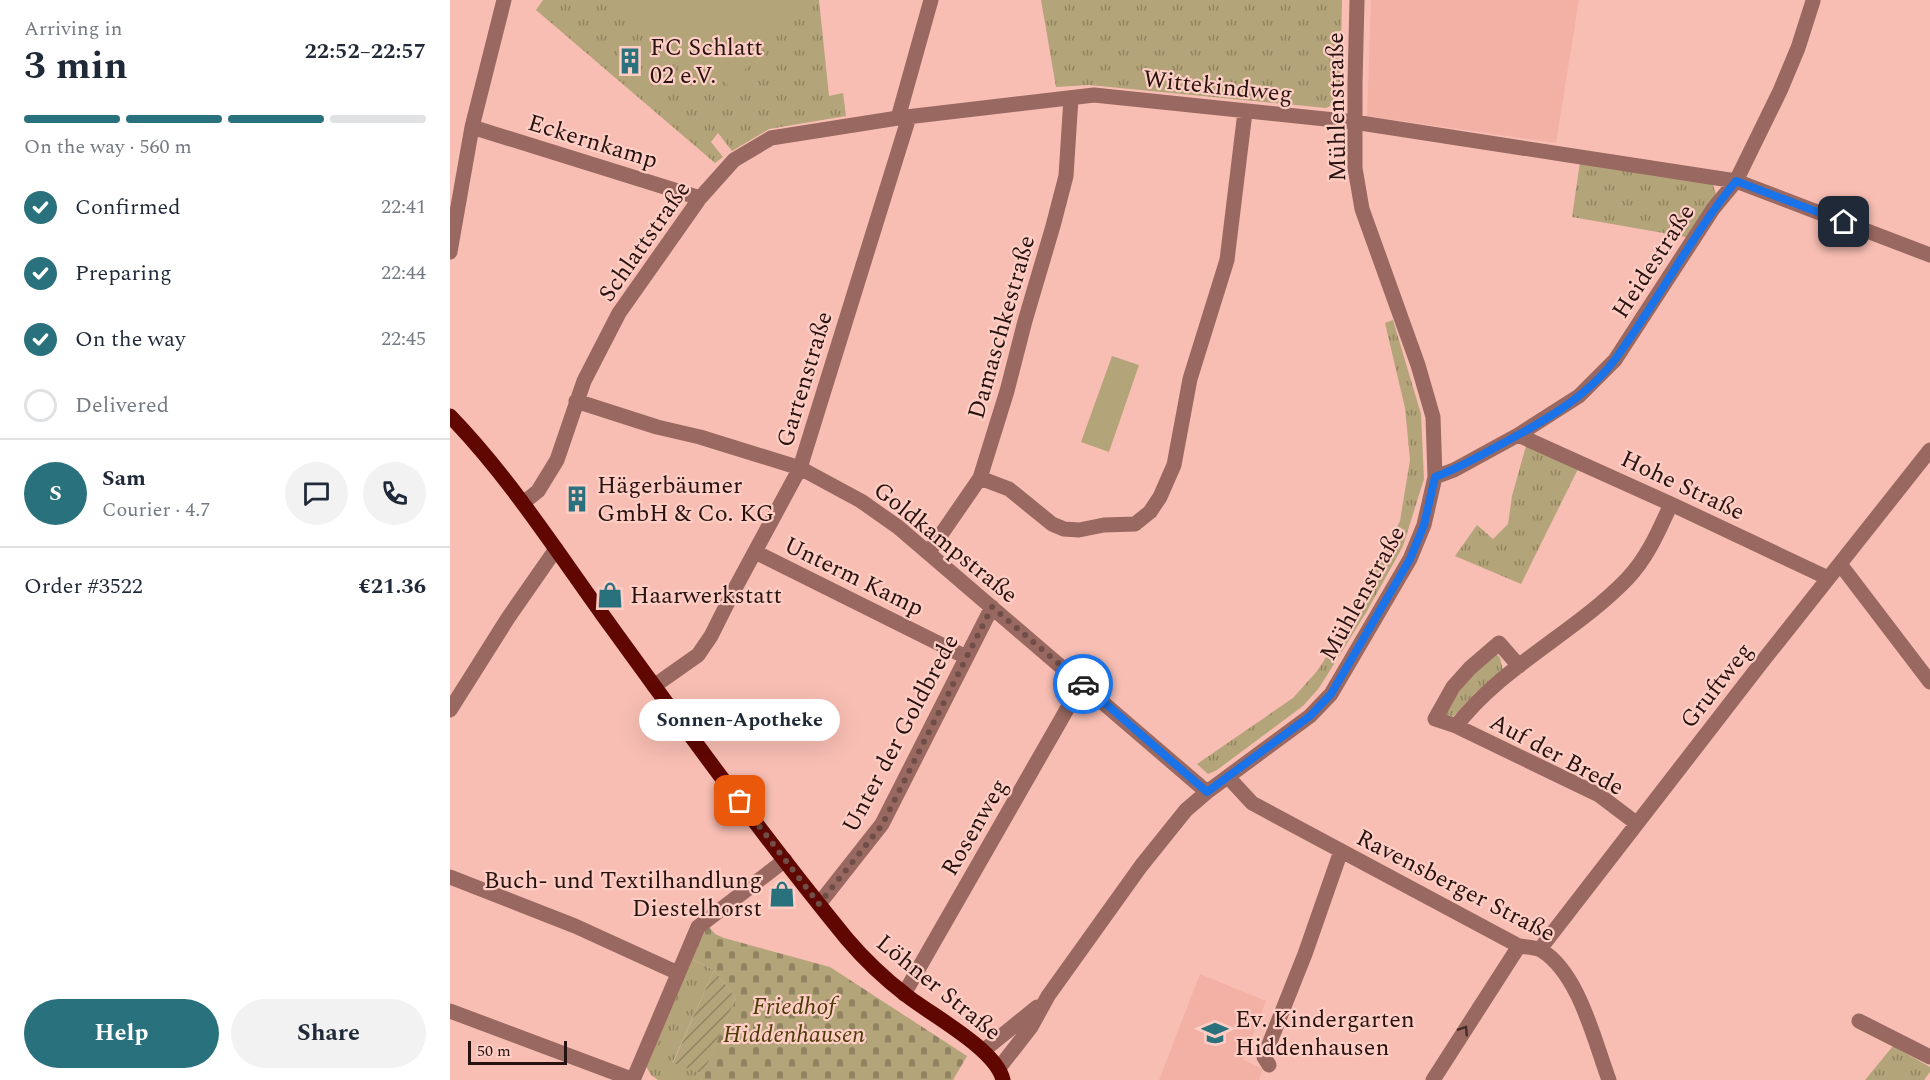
<!DOCTYPE html>
<meta charset="utf-8">
<style>
:root{--surface:#fff;--page:#f2f2f3;--text:#1f2937;--muted:#747a83;--line:#e0e1e3;--accent:#29717c}
body{margin:0;font-family:Spectral,serif;background:var(--page);color:var(--text);height:100vh;display:flex;flex-direction:column;font-size:22px;white-space:nowrap}
*{box-sizing:border-box;margin:0}
p{font-size:20px;color:var(--muted)}
.icon{flex:none;width:33px;height:33px;fill:none;stroke:currentColor;stroke-width:2;stroke-linecap:round;stroke-linejoin:round}
.map{position:relative;flex:1;overflow:hidden}
.details{display:flex;flex-direction:column;background:var(--surface);width:450px}
.details>*{flex:none}
.scale{position:absolute;left:18px;bottom:15px;width:99px;box-sizing:border-box;padding-left:6px;border:3px solid #27120f;border-top:0;font-size:16px;line-height:21px;white-space:nowrap;color:#27120f;-webkit-text-stroke:4px #fecec5;paint-order:stroke}
.pin{position:absolute;display:grid;place-items:center;width:51px;height:51px;color:#fff;margin:-26px;border-radius:12px;box-shadow:0 3px 9px #0006}
.courier{position:absolute;display:grid;place-items:center;width:60px;height:60px;margin:-30px;border:4px solid #1a73e8;border-radius:50%;background:#fff;color:#222;box-shadow:0 2px 8px #0007}
.bubble{position:absolute;height:42px;border-radius:21px;background:var(--surface);box-shadow:0 6px 24px #0002;font-size:20px;font-weight:700;line-height:42px;text-align:center}
.summary em{font-style:normal;font-weight:700}
.summary div{display:flex;flex-direction:column-reverse}
.summary{display:flex;align-items:center;justify-content:space-between;height:102px;padding:0 24px}
h1{font-size:39px;font-weight:700;line-height:45px}
.bar{display:grid;grid-template-columns:repeat(4,1fr);gap:9px 6px;align-content:center;height:72px;padding:0 24px}
.bar i{height:8px;border-radius:4px;background:var(--line)}
.bar .on{background:var(--accent)}
.bar p{grid-column:span 4}
.line{display:flex;align-items:center;gap:15px;padding:0 24px;border-top:2px solid var(--line)}
.line div{flex:1}
.round{display:grid;place-items:center;flex:none;width:63px;height:63px;border-radius:32px;background:var(--page)}
ol{padding:0 24px;list-style:none}
li{display:flex;align-items:center;gap:18px;height:66px}
li p{margin-inline-start:auto}
li .icon{padding:6px;border-radius:50%;background:var(--accent);color:#fff;stroke-width:4}
li:last-child{color:var(--muted)}
li i{width:33px;height:33px;border:3px solid var(--line);border-radius:50%}
.cta{display:flex;gap:12px;margin-top:auto;padding:12px 24px}
.cta a{flex:1;height:69px;border-radius:36px;background:var(--accent);color:#fff;font-size:24px;font-weight:700;line-height:69px;text-align:center}
.cta a+a{background:var(--page);color:var(--text)}
main{display:flex;flex:1;min-height:0}
.map>svg:first-child{display:block}
</style>
<main>
<section class="details">
<div class="summary"><div><h1>3 min</h1><p>Arriving in</p></div><em>22:52–22:57</em></div>
<div class="bar"><i class="on"></i><i class="on"></i><i class="on"></i><i></i><p>On the way · 560 m</p></div>
<ol>
<li><svg class="icon" aria-label="check" viewBox="0 0 24 24"><path d="M5 12l5 5 9-10"/></svg>Confirmed<p>22:41</p></li>
<li><svg class="icon" aria-label="check" viewBox="0 0 24 24"><path d="M5 12l5 5 9-10"/></svg>Preparing<p>22:44</p></li>
<li><svg class="icon" aria-label="check" viewBox="0 0 24 24"><path d="M5 12l5 5 9-10"/></svg>On the way<p>22:45</p></li>
<li><i></i>Delivered</li>
</ol>
<div class="line" style="height:108px"><b class="round" style="background:var(--accent);color:#fff">S</b><div><b>Sam</b><p>Courier · 4.7</p></div><a class="round"><svg class="icon" aria-label="chat" viewBox="0 0 24 24"><path d="M4 5h16v11H9l-5 4z"/></svg></a><a class="round"><svg class="icon" aria-label="phone" viewBox="0 0 24 24"><path d="M5 4h4l2 5-3 2q2 4 5 5l2-3 5 2v4C11 20 4 13 5 4z"/></svg></a></div>
<div class="line" style="height:78px"><div>Order #3522</div><b>€21.36</b></div>
<div class="cta"><a>Help</a><a>Share</a></div>
</section>
<div class="map">
<svg width="1480" height="1080" viewBox="0 0 1480 1080">
<defs>
<pattern id="grass-tufts" width="24" height="20" patternUnits="userSpaceOnUse" patternTransform="scale(1.5)"><rect width="24" height="20" fill="#b3a479"/><path d="M3 7l-1-3M5 7V3M7 7l1-3M15 17l-1-3M17 17v-4M19 17l1-3" fill="none" stroke="#928462"/></pattern>
<pattern id="cemetery-stones" width="16" height="16" patternUnits="userSpaceOnUse" patternTransform="scale(1.5)"><rect width="16" height="16" fill="#b3a479"/><path d="M2 7V4a2 2 0 0 1 4 0v3zM10 15v-3a2 2 0 0 1 4 0v3z" fill="#928462"/></pattern>
<pattern id="garden-furrows" width="10" height="10" patternUnits="userSpaceOnUse" patternTransform="scale(1.5)"><rect width="10" height="10" fill="#b3a479"/><path d="M-1 1l2-2M0 10L10 0M9 11l2-2" fill="none" stroke="#928462"/></pattern>
</defs>
<rect width="100%" height="100%" fill="#f8beb3"/>
<!-- built -->
<path fill="#f3b1a6" d="M 921,0 L 1129,0 L 1106,143 L 917,116 Z
M 750,974 L 816,1001 L 793,1060 L 813,1069 L 809,1080 L 709,1080 Z"/>
<!-- grass -->
<path fill="url(#grass-tufts)" d="M 93,0 L 369,0 L 379,96 L 393,93 L 396,116 L 319,129 L 282,151 L 268,133 L 261,142 L 273,157 L 265,163 L 86,10 Z
M 591,0 L 892,0 L 890,91 L 885,104 L 876,108 L 639,85 L 606,87 Z
M 1130,162 L 1262,182 L 1266,194 L 1236,237 L 1122,217 Z
M 943,320 L 971,414 L 974,479 L 953,546 L 917,611 L 869,688 L 853,706 L 767,770 L 758,774 L 747,764 L 843,698 L 868,670 L 907,608 L 950,521 L 960,460 L 955,408 L 935,323 Z
M 1076,446 L 1128,469 L 1071,584 L 1005,556 L 1027,525 L 1043,539 L 1058,524 L 1062,496 Z
M 1046,653 L 1050,658 L 1053,670 L 1024,694 L 1001,719 L 995,716 L 996,709 L 1025,670 Z
M 242,959 L 264,970 L 223,1062 L 253,1074 L 250,1080 L 208,1080 L 201,1075 L 196,1066 Z
M 1443,1046 L 1480,1067 L 1480,1072 L 1474,1080 L 1415,1080 Z"/>
<!-- cemetery -->
<path fill="url(#cemetery-stones)" d="M 259,927 L 265,934 L 274,938 L 380,967 L 517,1056 L 503,1080 L 250,1080 L 286,998 L 264,970 L 242,959 L 254,930 Z"/>
<!-- park -->
<path fill="#b3a479" d="M 156,0 L 343,0 L 282,88 Z
M 662,356 L 689,365 L 659,452 L 631,442 Z"/>
<!-- garden -->
<path fill="url(#garden-furrows)" d="M 264,970 L 286,998 L 253,1074 L 223,1063 Z"/>
<g fill="none" stroke-linecap="round" stroke-linejoin="round">
<!-- minor -->
<path stroke="#996860" stroke-width="15" d="M 448,118 L 481,0
M 22,127 L 250,198
M 0,252 L 22,127 L 54,0
M 126,401 L 207,427 L 250,437 L 350,468 L 411,501 L 448,527 L 757,792
M 1068,435 L 1221,504 L 1378,578
M 985,477 L 1004,470 L 1068,435 L 1129,396 L 1165,360 L 1263,209 L 1286,181 L 1330,91 L 1348,48 L 1363,1
M 530,478 L 559,489 L 602,524 L 614,529 L 629,530 L 654,525 L 685,524 L 700,512 L 710,497 L 724,465 L 740,379 L 777,260 L 795,112
M 73,503 L 88,491 L 107,460 L 134,381 L 169,313 L 250,198 L 284,160 L 321,138 L 448,118 L 644,95 L 904,122 L 1286,181 L 1480,255
M 305,552 L 516,657
M 479,552 L 530,478 L 557,391 L 575,321 L 603,226 L 616,176 L 621,98
M 1390,564 L 1480,682
M 1069,666 L 1049,643 L 1020,668 L 1003,687 L 985,719 L 1006,726 L 1149,795 L 1186,823
M 204,686 L 248,655 L 261,636 L 282,594 L 350,468 L 459,117
M 0,710 L 58,618 L 106,549
M 1006,726 C 1052,666 1125,633 1177,579 C 1198,557 1209,530 1221,504
M 778,777 L 802,803 L 1069,946 C 1075,947 1085,947 1091,950 C 1129,973 1144,1040 1159,1080
M 0,877 L 125,926 L 228,973
M 369,904 L 432,824 L 542,607
M 1090,949 L 1312,662 L 1480,450
M 454,994 L 632,683
M 0,1011 L 184,1080
M 1409,1021 L 1480,1057
M 533,1051 L 587,1007
M 819,1065 L 814,1057 L 855,954 L 891,851
M 549,1068 L 581,1027 L 598,996 L 691,866 L 736,810 L 757,792 L 860,716 L 881,694 L 960,559 L 974,525 L 985,477 L 983,417 L 968,365 L 912,209 L 905,168 L 905,83 L 907,0
M 183,1080 L 248,927 L 335,860
M 983,1080 L 1069,946"/>
<!-- major -->
<path stroke="#610702" stroke-width="15" d="M 0,416 C 58,476 103,546 152,614 C 231,723 311,834 397,939 C 414,959 435,979 456,995 C 481,1015 546,1049 553,1080"/>
</g>
<!-- one-way arrows -->
<defs><path id="oneway-chevron" d="M-2-3.5L2.5 0L-2 3.5" fill="none" stroke-width="1.6" stroke-linecap="round" stroke-linejoin="round" transform="scale(1.5)"/></defs>
<use stroke="#492c27" href="#oneway-chevron" transform="translate(1014 1030) rotate(-57)"/>
<g fill="none" stroke-linecap="round" stroke-linejoin="round">
<!-- done -->
<path stroke="#704e48" stroke-width="6" stroke-dasharray="0 10.8" d="M 290,801 L 369,904 L 432,825 L 542,607 L 633,684"/>
<!-- route -->
<path stroke="#1a73e8" stroke-width="8" d="M 633,684 L 757,792 L 860,716 L 881,694 L 960,559 L 974,525 L 985,477 C 1007,469 1026,458 1046,447 C 1089,424 1137,398 1166,358 C 1208,301 1241,236 1286,181 L 1394,222"/>
</g>
<!-- icons -->
<defs>
<g id="building-bare" transform="scale(2.07)"><path d="M-4-6H4V6H1V3H-1V6H-4ZM-2.5-4.3h1.7v1.8h-1.7ZM.8-4.3h1.7v1.8H.8ZM-2.5-1h1.7V.8h-1.7ZM.8-1h1.7V.8H.8Z" fill="#29717c" stroke="#fecec5" stroke-width="2.5" paint-order="stroke"/></g>
<g id="shop-bare" transform="scale(2.07)"><path d="M-5-2.5h2.3a2.7 3.5 0 0 1 5.4 0H5L5.5 6h-11ZM-1.5-2.5h3a1.5 2.3 0 0 0-3 0Z" fill="#29717c" stroke="#fecec5" stroke-width="2.5" paint-order="stroke"/></g>
<g id="school-bare" transform="scale(2.07)"><path d="M0-5L7-2L0 1L-7-2ZM-4 1L0 2.5L4 1V4Q0 6-4 4Z" fill="#29717c" stroke="#fecec5" stroke-width="2.5" paint-order="stroke"/></g>
</defs>
<g fill-rule="evenodd">
<use href="#building-bare" x="180" y="61"/>
<use href="#building-bare" x="127" y="499"/>
<use href="#shop-bare" x="160" y="595"/>
<use href="#shop-bare" x="332" y="894"/>
<use href="#school-bare" x="765" y="1033"/>
</g>
<g text-anchor="middle" stroke-width="4.5" stroke-linejoin="round" paint-order="stroke">
<!-- poi labels -->
<g font-size="24" fill="#27120f" stroke="#fecec5" text-anchor="start">
<text x="200" y="55">FC Schlatt<tspan x="200" dy="28">02 e.V.</tspan></text>
<text x="147" y="493">Hägerbäumer<tspan x="147" dy="28">GmbH &amp; Co. KG</tspan></text>
<text x="180" y="603">Haarwerkstatt</text>
<text x="312" y="888" text-anchor="end">Buch- und Textilhandlung<tspan x="312" dy="28">Diestelhorst</tspan></text>
<text x="785" y="1027">Ev. Kindergarten<tspan x="785" dy="28">Hiddenhausen</tspan></text>
</g>
<!-- street labels -->
<g font-size="24" fill="#27120f" stroke="#fecec5">
<text transform="translate(768 86) rotate(6)" y="8">Wittekindweg</text>
<text transform="translate(886 107) rotate(-91)" y="8">Mühlenstraße</text>
<text transform="translate(143 141) rotate(17)" y="8">Eckernkamp</text>
<text transform="translate(194 241) rotate(-55)" y="8">Schlattstraße</text>
<text transform="translate(1203 261) rotate(-57)" y="8">Heidestraße</text>
<text transform="translate(551 327) rotate(-74)" y="8">Damaschkestraße</text>
<text transform="translate(354 379) rotate(-73)" y="8">Gartenstraße</text>
<text transform="translate(1233 485) rotate(25)" y="8">Hohe Straße</text>
<text transform="translate(496 542) rotate(39)" y="8">Goldkampstraße</text>
<text transform="translate(404 576) rotate(26)" y="8">Unterm Kamp</text>
<text transform="translate(912 593) rotate(-61)" y="8">Mühlenstraße</text>
<text transform="translate(1266 685) rotate(-52)" y="8">Gruftweg</text>
<text transform="translate(450 733) rotate(-62)" y="8">Unter der Goldbrede</text>
<text transform="translate(1107 754) rotate(28)" y="8">Auf der Brede</text>
<text transform="translate(524 827) rotate(-60)" y="8">Rosenweg</text>
<text transform="translate(1006 885) rotate(27)" y="8">Ravensberger Straße</text>
<text transform="translate(489 987) rotate(39)" y="8">Löhner Straße</text>
</g>
<!-- park labels -->
<g font-size="24" font-style="italic" fill="#4b3b07" stroke="#fecec5">
<text x="344" y="1014">Friedhof<tspan x="344" dy="28">Hiddenhausen</tspan></text>
</g>
</g>
</svg>
<div class="scale">50 m</div>
<div class="pin" style="left:290px;top:801px;background:#ea580c"><svg class="icon" aria-label="bag" viewBox="0 0 24 24"><path d="M5 8h14l-1 12H6zM9 8a3 3 0 0 1 6 0"/></svg></div>
<div class="pin" style="left:1394px;top:222px;background:#1f2937"><svg class="icon" aria-label="home" viewBox="0 0 24 24"><path d="M3 11l9-7 9 7M6 9v11h12V9"/></svg></div>
<div class="courier" style="left:633px;top:684px"><svg class="icon" aria-label="car" viewBox="0 0 24 24"><path d="M5 17H2v-5l4-1 3-4h7l3 4 3 1v5h-3M9 17h6M6 11h13"/><circle cx="7" cy="17" r="2"/><circle cx="17" cy="17" r="2"/></svg></div>
<div class="bubble" style="left:189px;top:699px;width:201px">Sonnen-Apotheke</div>
</div>
</main>
